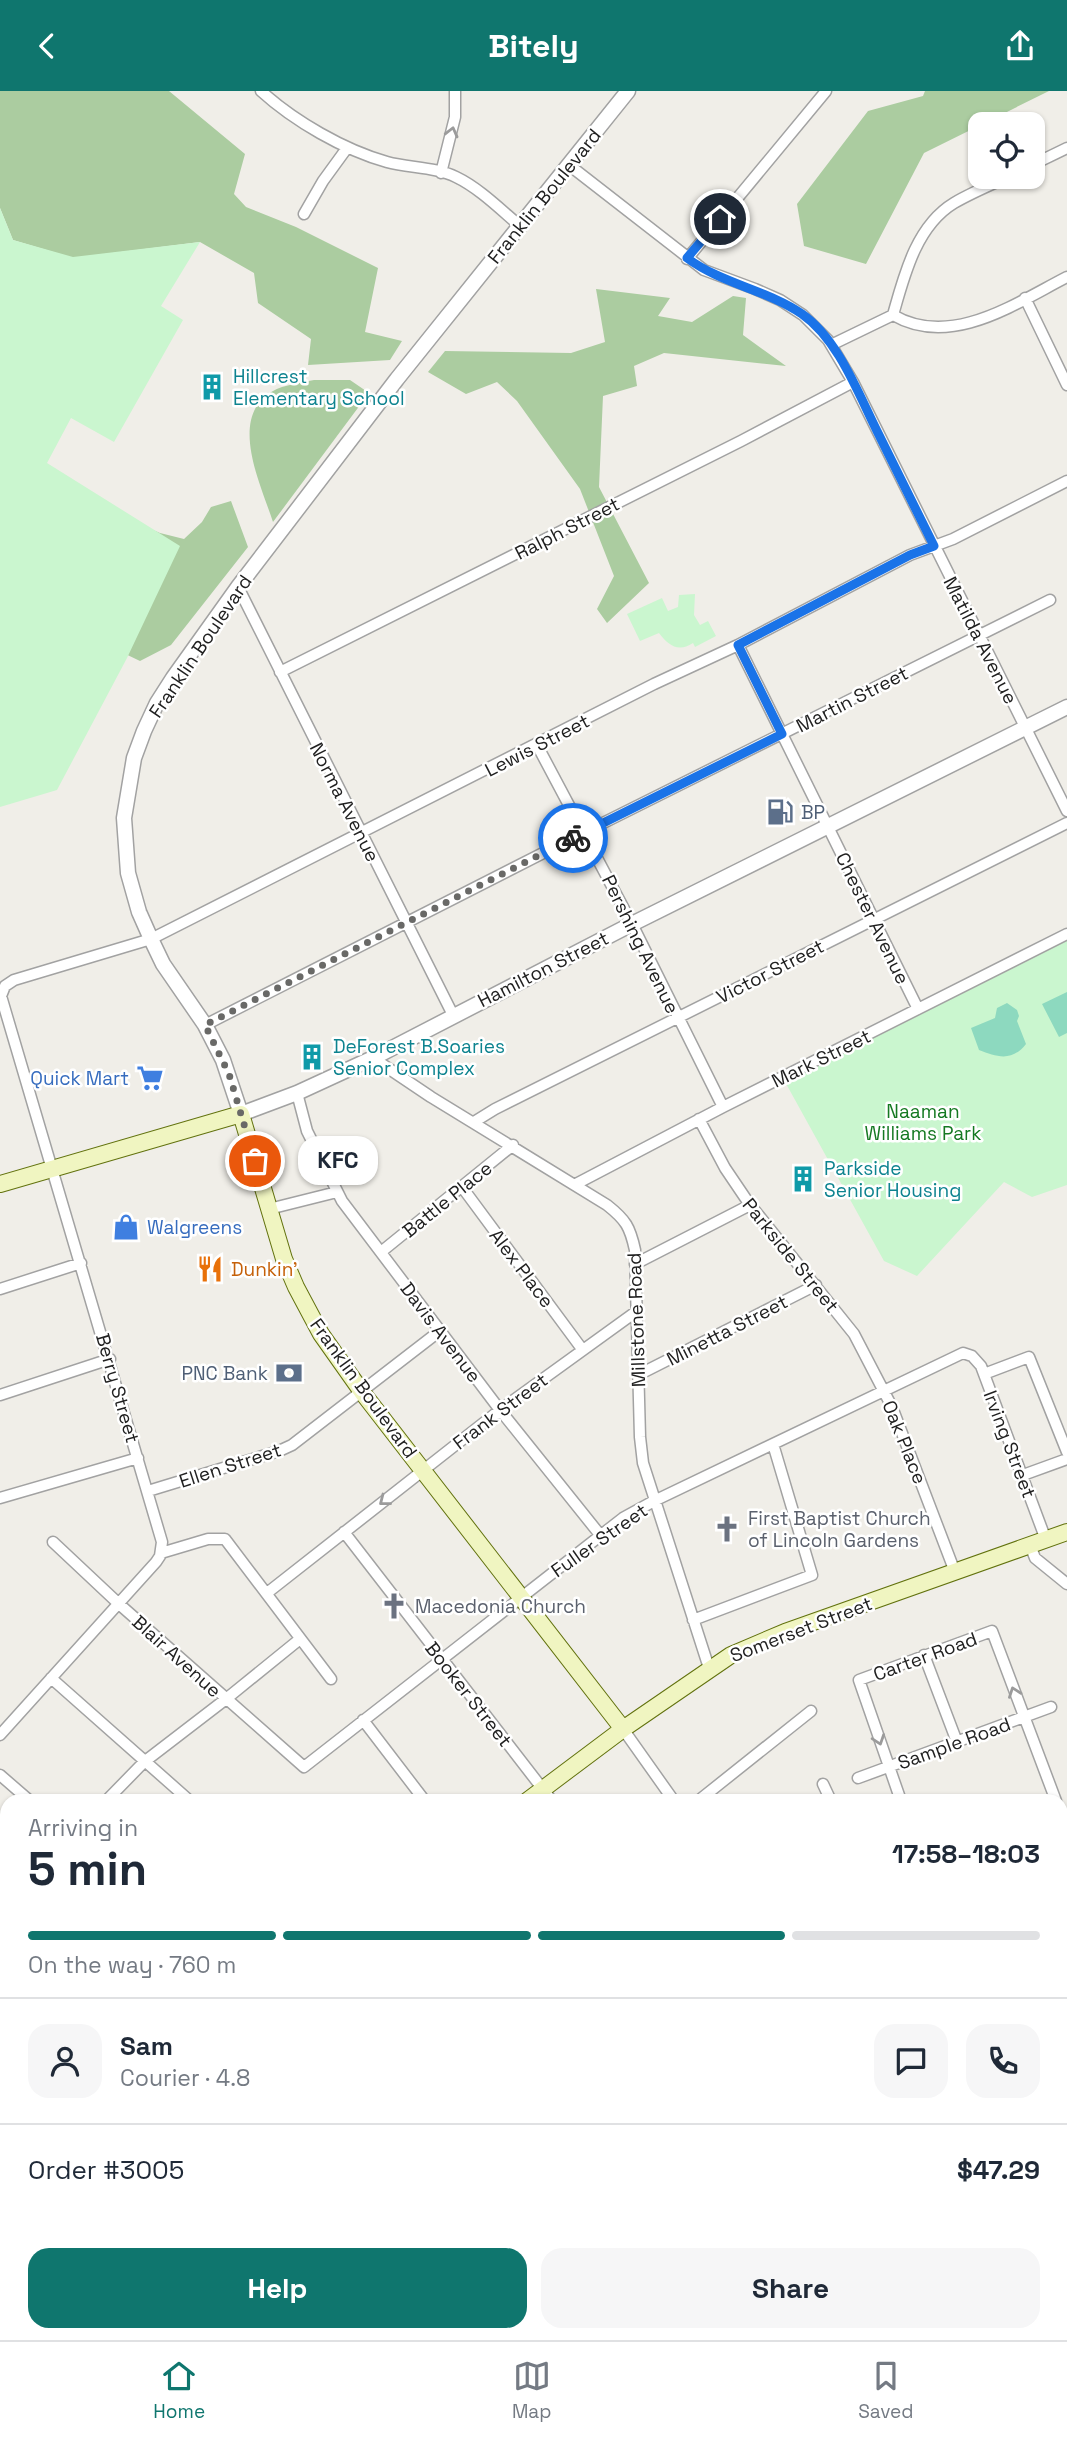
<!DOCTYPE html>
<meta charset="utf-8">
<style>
:root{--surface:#fff;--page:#f6f6f7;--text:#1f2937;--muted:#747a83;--line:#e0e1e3;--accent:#0f766e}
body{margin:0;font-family:"Space Grotesk",sans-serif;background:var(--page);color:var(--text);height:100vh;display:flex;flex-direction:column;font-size:26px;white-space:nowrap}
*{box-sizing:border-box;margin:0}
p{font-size:23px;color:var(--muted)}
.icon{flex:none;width:38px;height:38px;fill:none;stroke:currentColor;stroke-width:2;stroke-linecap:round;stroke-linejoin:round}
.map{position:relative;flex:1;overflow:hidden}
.side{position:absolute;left:0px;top:1703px;width:1068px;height:548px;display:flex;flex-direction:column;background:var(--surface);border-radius:21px 21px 0 0;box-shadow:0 2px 5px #0004}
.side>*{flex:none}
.buttons{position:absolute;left:968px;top:21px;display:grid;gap:14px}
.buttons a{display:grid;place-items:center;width:77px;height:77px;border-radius:14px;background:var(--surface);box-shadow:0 2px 5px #0004;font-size:35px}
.pin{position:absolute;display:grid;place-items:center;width:60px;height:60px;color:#fff;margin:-30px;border:4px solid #fff;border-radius:50%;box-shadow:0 2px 7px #0007}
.courier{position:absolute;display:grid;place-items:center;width:70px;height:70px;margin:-35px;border:5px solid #1a73e8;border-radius:50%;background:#fff;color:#222;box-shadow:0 2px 9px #0007}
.bubble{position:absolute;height:49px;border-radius:21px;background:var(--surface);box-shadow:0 2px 5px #0004;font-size:23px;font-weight:800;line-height:49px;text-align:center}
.headline em{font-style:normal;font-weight:800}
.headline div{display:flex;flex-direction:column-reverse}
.headline{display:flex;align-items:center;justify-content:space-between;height:119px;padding:0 28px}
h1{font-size:46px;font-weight:800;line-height:52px}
.bar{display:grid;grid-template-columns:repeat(4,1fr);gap:10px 7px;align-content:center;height:84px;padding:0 28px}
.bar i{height:9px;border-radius:5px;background:var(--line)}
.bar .active{background:var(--accent)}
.bar p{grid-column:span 4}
.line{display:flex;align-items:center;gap:18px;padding:0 28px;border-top:2px solid var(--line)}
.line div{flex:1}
.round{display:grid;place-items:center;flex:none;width:74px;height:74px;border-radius:21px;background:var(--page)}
.primary-button{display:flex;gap:14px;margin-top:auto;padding:14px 28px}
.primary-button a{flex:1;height:80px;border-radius:21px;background:var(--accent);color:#fff;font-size:28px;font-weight:800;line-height:80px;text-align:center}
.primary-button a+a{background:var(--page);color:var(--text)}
header{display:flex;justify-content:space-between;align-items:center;height:91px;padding:0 28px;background:var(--accent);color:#fff;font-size:32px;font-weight:800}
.tabs{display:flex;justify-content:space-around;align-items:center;height:98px;border-top:2px solid var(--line);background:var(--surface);font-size:19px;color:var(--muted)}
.tabs a{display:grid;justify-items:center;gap:4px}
.tabs .active{color:var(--accent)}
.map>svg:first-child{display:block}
</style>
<header><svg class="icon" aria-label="back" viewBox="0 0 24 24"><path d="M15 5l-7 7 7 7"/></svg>Bitely<svg class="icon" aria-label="share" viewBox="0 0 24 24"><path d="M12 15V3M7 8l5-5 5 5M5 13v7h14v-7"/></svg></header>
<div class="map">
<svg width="1067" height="2249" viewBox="0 0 1067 2249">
<rect width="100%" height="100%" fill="#f0eee8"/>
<!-- grass -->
<path fill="#c9e6b3" d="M 175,2244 L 474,2244 L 491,2249 L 172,2249 Z"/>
<!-- forest -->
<path fill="#abcca0" d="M 0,0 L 169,0 L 245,63 L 234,103 L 246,116 L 296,136 L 378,177 L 365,241 L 402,250 L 390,269 L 308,274 L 311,248 L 258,212 L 254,182 L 200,151 L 73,167 L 13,149 L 0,117 Z
M 925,0 L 1049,0 L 924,62 L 866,173 L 804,155 L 797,113 L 868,20 L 923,5 Z
M 596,198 L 670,207 L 658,225 L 692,231 L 733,205 L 746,207 L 743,244 L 786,275 L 664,262 L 634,275 L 637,295 L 603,305 L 599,396 L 649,492 L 607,532 L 597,518 L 614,485 L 580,398 L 517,310 L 497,291 L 466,303 L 428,281 L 445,260 L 571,262 L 605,251 Z
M 314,289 L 350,289 L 369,302 L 273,431 C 260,391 223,317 282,296 C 292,293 304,291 314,289 Z
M 231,410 L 248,456 L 171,554 L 140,570 L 115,558 L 140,433 L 160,442 L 184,448 L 202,431 L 211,416 Z"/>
<!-- park -->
<path fill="#caf6cf" d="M 0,117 L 13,149 L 73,166 L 200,151 L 161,215 L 183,229 L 114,351 L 71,327 L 47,372 L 180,455 L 127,567 L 57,699 L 0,716 Z
M 695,503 L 694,524 L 700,534 L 708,530 L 716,545 L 695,556 L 693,552 C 678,562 668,554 659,542 L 640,550 L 627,523 L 662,507 L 668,520 L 678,516 L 679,504 Z
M 1067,847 L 1067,1094 L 1032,1106 L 1004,1091 L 917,1185 L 884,1170 L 784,989 Z"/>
<!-- pitch -->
<path fill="#8dd9bf" d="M 1067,901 L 1067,942 L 1059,946 L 1042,913 Z
M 1007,912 L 1017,919 L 1019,925 L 1017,930 L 1026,953 C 1012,971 997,966 979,959 L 971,937 L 995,927 L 997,917 Z
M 589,2244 L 654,2244 L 650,2249 L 602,2249 Z"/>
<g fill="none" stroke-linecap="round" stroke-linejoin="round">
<!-- minor casing -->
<g stroke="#a2a2a2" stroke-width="13">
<path id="minor" d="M 261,0 C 294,30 344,59 387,71 C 409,77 436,76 456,86 C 479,97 500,118 520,135
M 569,74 L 704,179 L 755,198 L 780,209 L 803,224 L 828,249 L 853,291 L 1067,720
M 1032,74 L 1067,57
M 441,82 L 455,26 L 455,0
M 304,123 L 323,90 L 347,57
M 687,168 L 826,0
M 1025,207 L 1067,294
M 893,224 C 904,185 916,135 954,112 C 971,102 990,94 1008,86
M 831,254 L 893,224 C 951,258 1016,212 1067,186
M 238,496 L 453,924
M 738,554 L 918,918
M 280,581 L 741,350 L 853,291
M 537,654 L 632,833 L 723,1016
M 205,934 L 553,757 L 1050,509
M 373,967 L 431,1006 L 607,1114 C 626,1129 630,1136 635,1159 L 640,1346 L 643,1372 L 709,1577
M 297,1002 L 307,1040 L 342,1110 L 500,1319 L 601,1445
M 699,1028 L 725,1077 L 748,1111 L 854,1243 L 892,1316 L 955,1481
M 474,1031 L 495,1018 L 1067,732
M 576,1093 L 723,1016 L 1067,843
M 462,1096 L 582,1258
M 269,1118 L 337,1101
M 381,1161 L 513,1054
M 635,1173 L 750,1114
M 0,1198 L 81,1172
M 984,1283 L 1029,1266 L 1067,1361
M 638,1284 L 816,1194
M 0,1304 L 110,1268
M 1023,1384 L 1067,1368
M 148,1400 L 279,1360 L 292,1354 L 441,1239
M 0,1407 L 138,1367
M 344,1441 L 552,1710
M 53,1451 L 119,1513 L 304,1676 L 623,1427 L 654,1410 L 963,1262 L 972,1265 L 981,1275 L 1046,1449
M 1030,1454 L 1035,1467 L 1067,1493
M 161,1462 L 208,1448 L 225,1448 L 331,1588
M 267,1502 L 500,1319 L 637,1220
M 693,1529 L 812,1484 L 773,1353
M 924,1564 L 957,1651
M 51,1587 L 190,1710
M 363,1629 L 425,1710
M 623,1638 L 674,1710
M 0,1644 L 156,1471 L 160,1465 L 162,1451 L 1,905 L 5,895 L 14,889 L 151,848 L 654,593 L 738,554 L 910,464 L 953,448 L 1067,390
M 0,1684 L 30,1710
M 858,1687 L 1051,1616
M 823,1693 L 831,1710
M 106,1710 L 144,1671 L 226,1608 L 300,1548
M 698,1710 L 811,1620
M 901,1710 L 859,1589 L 992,1540 L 1056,1710
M 1060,1722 L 1067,1732
M 0,1783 L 7,1776
M 1060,1783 L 1067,1775
M 0,1810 L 7,1816
M 0,1987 L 7,1992"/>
</g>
<!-- tertiary casing -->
<g stroke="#a2a2a2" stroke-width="17">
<path id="tertiary" d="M 628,0 L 397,288 L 238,496 L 173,587 L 157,612 L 144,640 L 134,667 L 124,727 L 128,782 L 139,821 L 151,848 L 163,873 L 205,934 L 223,969 L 241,1023 L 297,1002 L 373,967 L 632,833 L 1067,616"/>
</g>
<!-- secondary casing -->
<g stroke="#62720e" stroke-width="18">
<path id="secondary" d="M 0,1093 L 241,1023 L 284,1168 L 296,1196 L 321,1243 L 362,1301 L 623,1638
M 527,1710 L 623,1638 L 731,1564 L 785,1541 L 1067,1441
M 0,2222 L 7,2212"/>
</g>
<!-- minor -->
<use href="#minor" stroke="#fff" stroke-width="10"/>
<!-- tertiary -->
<use href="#tertiary" stroke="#fff" stroke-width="14"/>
<!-- secondary -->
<use href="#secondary" stroke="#f0f5c1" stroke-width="16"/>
<!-- rail -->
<path stroke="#6f6f6f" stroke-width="2.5" stroke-dasharray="14 14" stroke-linecap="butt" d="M 518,2244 L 536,2249"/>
</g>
<!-- one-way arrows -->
<defs><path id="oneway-chevron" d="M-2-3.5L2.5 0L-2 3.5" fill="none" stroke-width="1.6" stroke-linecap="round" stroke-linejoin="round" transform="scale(1.75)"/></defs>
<g stroke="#9b9b9b">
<use href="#oneway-chevron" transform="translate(452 41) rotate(-76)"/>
<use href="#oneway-chevron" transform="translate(384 1410) rotate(142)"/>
<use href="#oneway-chevron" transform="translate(1014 1601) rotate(-110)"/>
<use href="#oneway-chevron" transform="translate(879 1649) rotate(71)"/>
</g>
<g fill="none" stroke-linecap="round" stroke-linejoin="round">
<!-- done -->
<path stroke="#696967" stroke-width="7" stroke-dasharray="0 12.6" d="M 255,1070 L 229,983 L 205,934 L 573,747"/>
<!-- route -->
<path stroke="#1a73e8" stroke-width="9" d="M 573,747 L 782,643 L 738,554 L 910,464 L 934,455 C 915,417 896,378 877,340 C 858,302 838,248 802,223 C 767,199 722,193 687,167 L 720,128"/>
</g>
<!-- icons -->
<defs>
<g id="building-bare" transform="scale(2.1)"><path d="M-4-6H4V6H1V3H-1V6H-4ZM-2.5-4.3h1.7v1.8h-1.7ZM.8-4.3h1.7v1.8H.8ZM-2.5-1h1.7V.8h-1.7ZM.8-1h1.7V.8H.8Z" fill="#0f9aa8" stroke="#fff" stroke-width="2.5" paint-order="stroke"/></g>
<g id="fuel-bare" transform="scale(2.1)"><path d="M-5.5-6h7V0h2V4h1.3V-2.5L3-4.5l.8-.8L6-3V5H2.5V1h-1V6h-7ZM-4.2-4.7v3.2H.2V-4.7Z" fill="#5c6f8a" stroke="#fff" stroke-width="2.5" paint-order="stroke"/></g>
<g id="supermarket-bare" transform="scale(2.1)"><path d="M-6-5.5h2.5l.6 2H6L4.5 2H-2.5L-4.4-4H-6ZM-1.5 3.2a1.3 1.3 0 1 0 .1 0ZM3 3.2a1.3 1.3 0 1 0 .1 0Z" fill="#3f7fe0" stroke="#fff" stroke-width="2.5" paint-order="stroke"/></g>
<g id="shop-bare" transform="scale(2.1)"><path d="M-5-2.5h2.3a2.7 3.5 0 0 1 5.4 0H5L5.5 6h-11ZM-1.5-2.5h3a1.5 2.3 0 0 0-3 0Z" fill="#3f7fe0" stroke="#fff" stroke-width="2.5" paint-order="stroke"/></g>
<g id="restaurant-bare" transform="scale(2.1)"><path d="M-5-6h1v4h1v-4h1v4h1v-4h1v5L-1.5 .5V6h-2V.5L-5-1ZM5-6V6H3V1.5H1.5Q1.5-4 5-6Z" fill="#e8710a" stroke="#fff" stroke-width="2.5" paint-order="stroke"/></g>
<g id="bank-bare" transform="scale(2.1)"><path d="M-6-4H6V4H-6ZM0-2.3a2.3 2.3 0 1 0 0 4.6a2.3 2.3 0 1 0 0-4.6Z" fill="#5c6f8a" stroke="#fff" stroke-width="2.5" paint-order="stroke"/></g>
<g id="church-bare" transform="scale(2.1)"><path d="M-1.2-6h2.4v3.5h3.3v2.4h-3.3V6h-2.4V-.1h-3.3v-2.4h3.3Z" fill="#6b7280" stroke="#fff" stroke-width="2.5" paint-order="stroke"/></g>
</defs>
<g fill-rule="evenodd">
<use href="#building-bare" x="212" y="296"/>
<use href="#fuel-bare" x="780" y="721"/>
<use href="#building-bare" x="312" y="966"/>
<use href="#supermarket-bare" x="150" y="987"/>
<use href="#building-bare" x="803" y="1088"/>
<use href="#shop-bare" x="126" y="1136"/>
<use href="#restaurant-bare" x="210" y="1178"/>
<use href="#bank-bare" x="289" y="1282"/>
<use href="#church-bare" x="727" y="1438"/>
<use href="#church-bare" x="394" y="1515"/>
</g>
<g text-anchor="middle" stroke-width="5" stroke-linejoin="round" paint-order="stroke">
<!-- street labels -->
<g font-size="19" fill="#212121" stroke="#fff">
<text transform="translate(544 105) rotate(-51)" y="7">Franklin Boulevard</text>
<text transform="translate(567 437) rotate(-27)" y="7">Ralph Street</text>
<text transform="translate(981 549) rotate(63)" y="7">Matilda Avenue</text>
<text transform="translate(200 555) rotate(-56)" y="7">Franklin Boulevard</text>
<text transform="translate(852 608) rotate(-27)" y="7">Martin Street</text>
<text transform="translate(537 654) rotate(-27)" y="7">Lewis Street</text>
<text transform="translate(345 711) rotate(63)" y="7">Norma Avenue</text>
<text transform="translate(873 827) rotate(64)" y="7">Chester Avenue</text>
<text transform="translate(641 853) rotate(64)" y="7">Pershing Avenue</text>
<text transform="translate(543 878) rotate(-27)" y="7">Hamilton Street</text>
<text transform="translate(770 880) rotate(-27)" y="7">Victor Street</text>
<text transform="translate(821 967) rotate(-26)" y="7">Mark Street</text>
<text transform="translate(447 1108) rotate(-39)" y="7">Battle Place</text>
<text transform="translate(791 1164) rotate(51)" y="7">Parkside Street</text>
<text transform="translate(522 1177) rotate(53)" y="7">Alex Place</text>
<text transform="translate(636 1229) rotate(-92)" y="7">Millstone Road</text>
<text transform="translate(727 1239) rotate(-27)" y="7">Minetta Street</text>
<text transform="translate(441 1241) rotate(53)" y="7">Davis Avenue</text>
<text transform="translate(118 1297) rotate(74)" y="7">Berry Street</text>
<text transform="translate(364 1297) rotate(54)" y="7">Franklin Boulevard</text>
<text transform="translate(500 1320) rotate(-37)" y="7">Frank Street</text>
<text transform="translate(905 1351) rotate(68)" y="7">Oak Place</text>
<text transform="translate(1010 1353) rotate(69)" y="7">Irving Street</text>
<text transform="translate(230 1374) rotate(-18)" y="7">Ellen Street</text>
<text transform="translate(599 1449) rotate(-35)" y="7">Fuller Street</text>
<text transform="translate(801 1538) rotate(-21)" y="7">Somerset Street</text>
<text transform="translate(177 1565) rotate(42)" y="7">Blair Avenue</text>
<text transform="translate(925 1565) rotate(-20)" y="7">Carter Road</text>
<text transform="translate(469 1603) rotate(52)" y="7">Booker Street</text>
<text transform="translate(954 1652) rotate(-20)" y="7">Sample Road</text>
</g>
<!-- culture labels -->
<g font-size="19" fill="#0d838f" stroke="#fff" text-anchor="start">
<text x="233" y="292">Hillcrest<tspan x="233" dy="22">Elementary School</tspan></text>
<text x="333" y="962">DeForest B.Soaries<tspan x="333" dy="22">Senior Complex</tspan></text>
<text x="824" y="1084">Parkside<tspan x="824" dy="22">Senior Housing</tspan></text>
</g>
<!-- service labels -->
<g font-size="19" fill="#4e5e75" stroke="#fff" text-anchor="start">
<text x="801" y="728">BP</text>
<text x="268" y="1289" text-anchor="end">PNC Bank</text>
</g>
<!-- shop labels -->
<g font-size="19" fill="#366cbe" stroke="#fff" text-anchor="end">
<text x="129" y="994">Quick Mart</text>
<text x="147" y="1143" text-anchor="start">Walgreens</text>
</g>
<!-- park labels -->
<g font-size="19" fill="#157922" stroke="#fff">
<text x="923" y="1027">Naaman<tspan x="923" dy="22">Williams Park</tspan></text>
</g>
<!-- food labels -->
<g font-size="19" fill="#c56008" stroke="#fff" text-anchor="start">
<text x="231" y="1185">Dunkin'</text>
</g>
<!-- worship labels -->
<g font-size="19" fill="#5b616d" stroke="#fff" text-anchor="start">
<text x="748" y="1434">First Baptist Church<tspan x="748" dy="22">of Lincoln Gardens</tspan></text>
<text x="415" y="1522">Macedonia Church</text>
</g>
</g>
</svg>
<div class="buttons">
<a><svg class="icon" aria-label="locate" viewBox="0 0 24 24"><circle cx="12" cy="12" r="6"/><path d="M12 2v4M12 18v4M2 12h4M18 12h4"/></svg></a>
</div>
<div class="pin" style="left:255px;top:1070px;background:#ea580c"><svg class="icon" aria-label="bag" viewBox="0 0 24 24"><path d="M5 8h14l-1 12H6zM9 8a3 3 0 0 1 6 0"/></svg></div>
<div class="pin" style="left:720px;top:128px;background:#1f2937"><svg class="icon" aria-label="home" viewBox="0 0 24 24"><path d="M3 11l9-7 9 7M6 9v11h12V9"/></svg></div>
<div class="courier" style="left:573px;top:747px"><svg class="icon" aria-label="bike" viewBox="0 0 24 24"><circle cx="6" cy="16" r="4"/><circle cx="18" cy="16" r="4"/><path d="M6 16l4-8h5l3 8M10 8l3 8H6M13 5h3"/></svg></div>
<div class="bubble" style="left:298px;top:1045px;width:80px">KFC</div>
<section class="side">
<div class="headline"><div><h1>5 min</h1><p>Arriving in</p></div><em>17:58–18:03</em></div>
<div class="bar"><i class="active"></i><i class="active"></i><i class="active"></i><i></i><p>On the way · 760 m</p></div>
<div class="line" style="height:126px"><a class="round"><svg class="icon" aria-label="person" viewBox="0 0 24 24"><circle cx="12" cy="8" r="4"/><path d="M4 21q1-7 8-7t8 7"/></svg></a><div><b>Sam</b><p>Courier · 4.8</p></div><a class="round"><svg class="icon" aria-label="chat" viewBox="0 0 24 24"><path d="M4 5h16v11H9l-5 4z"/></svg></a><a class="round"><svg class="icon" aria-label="phone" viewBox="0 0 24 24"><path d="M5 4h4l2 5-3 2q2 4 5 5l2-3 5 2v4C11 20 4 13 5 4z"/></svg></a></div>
<div class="line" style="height:91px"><div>Order #3005</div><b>$47.29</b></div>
<div class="primary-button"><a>Help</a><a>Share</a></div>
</section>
</div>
<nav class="tabs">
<a class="active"><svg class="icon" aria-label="home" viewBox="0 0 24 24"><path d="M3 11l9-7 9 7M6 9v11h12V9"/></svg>Home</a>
<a><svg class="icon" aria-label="map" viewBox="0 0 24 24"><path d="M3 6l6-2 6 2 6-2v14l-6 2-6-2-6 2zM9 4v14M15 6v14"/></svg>Map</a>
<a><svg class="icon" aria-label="saved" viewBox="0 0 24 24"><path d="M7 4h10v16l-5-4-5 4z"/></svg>Saved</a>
</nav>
